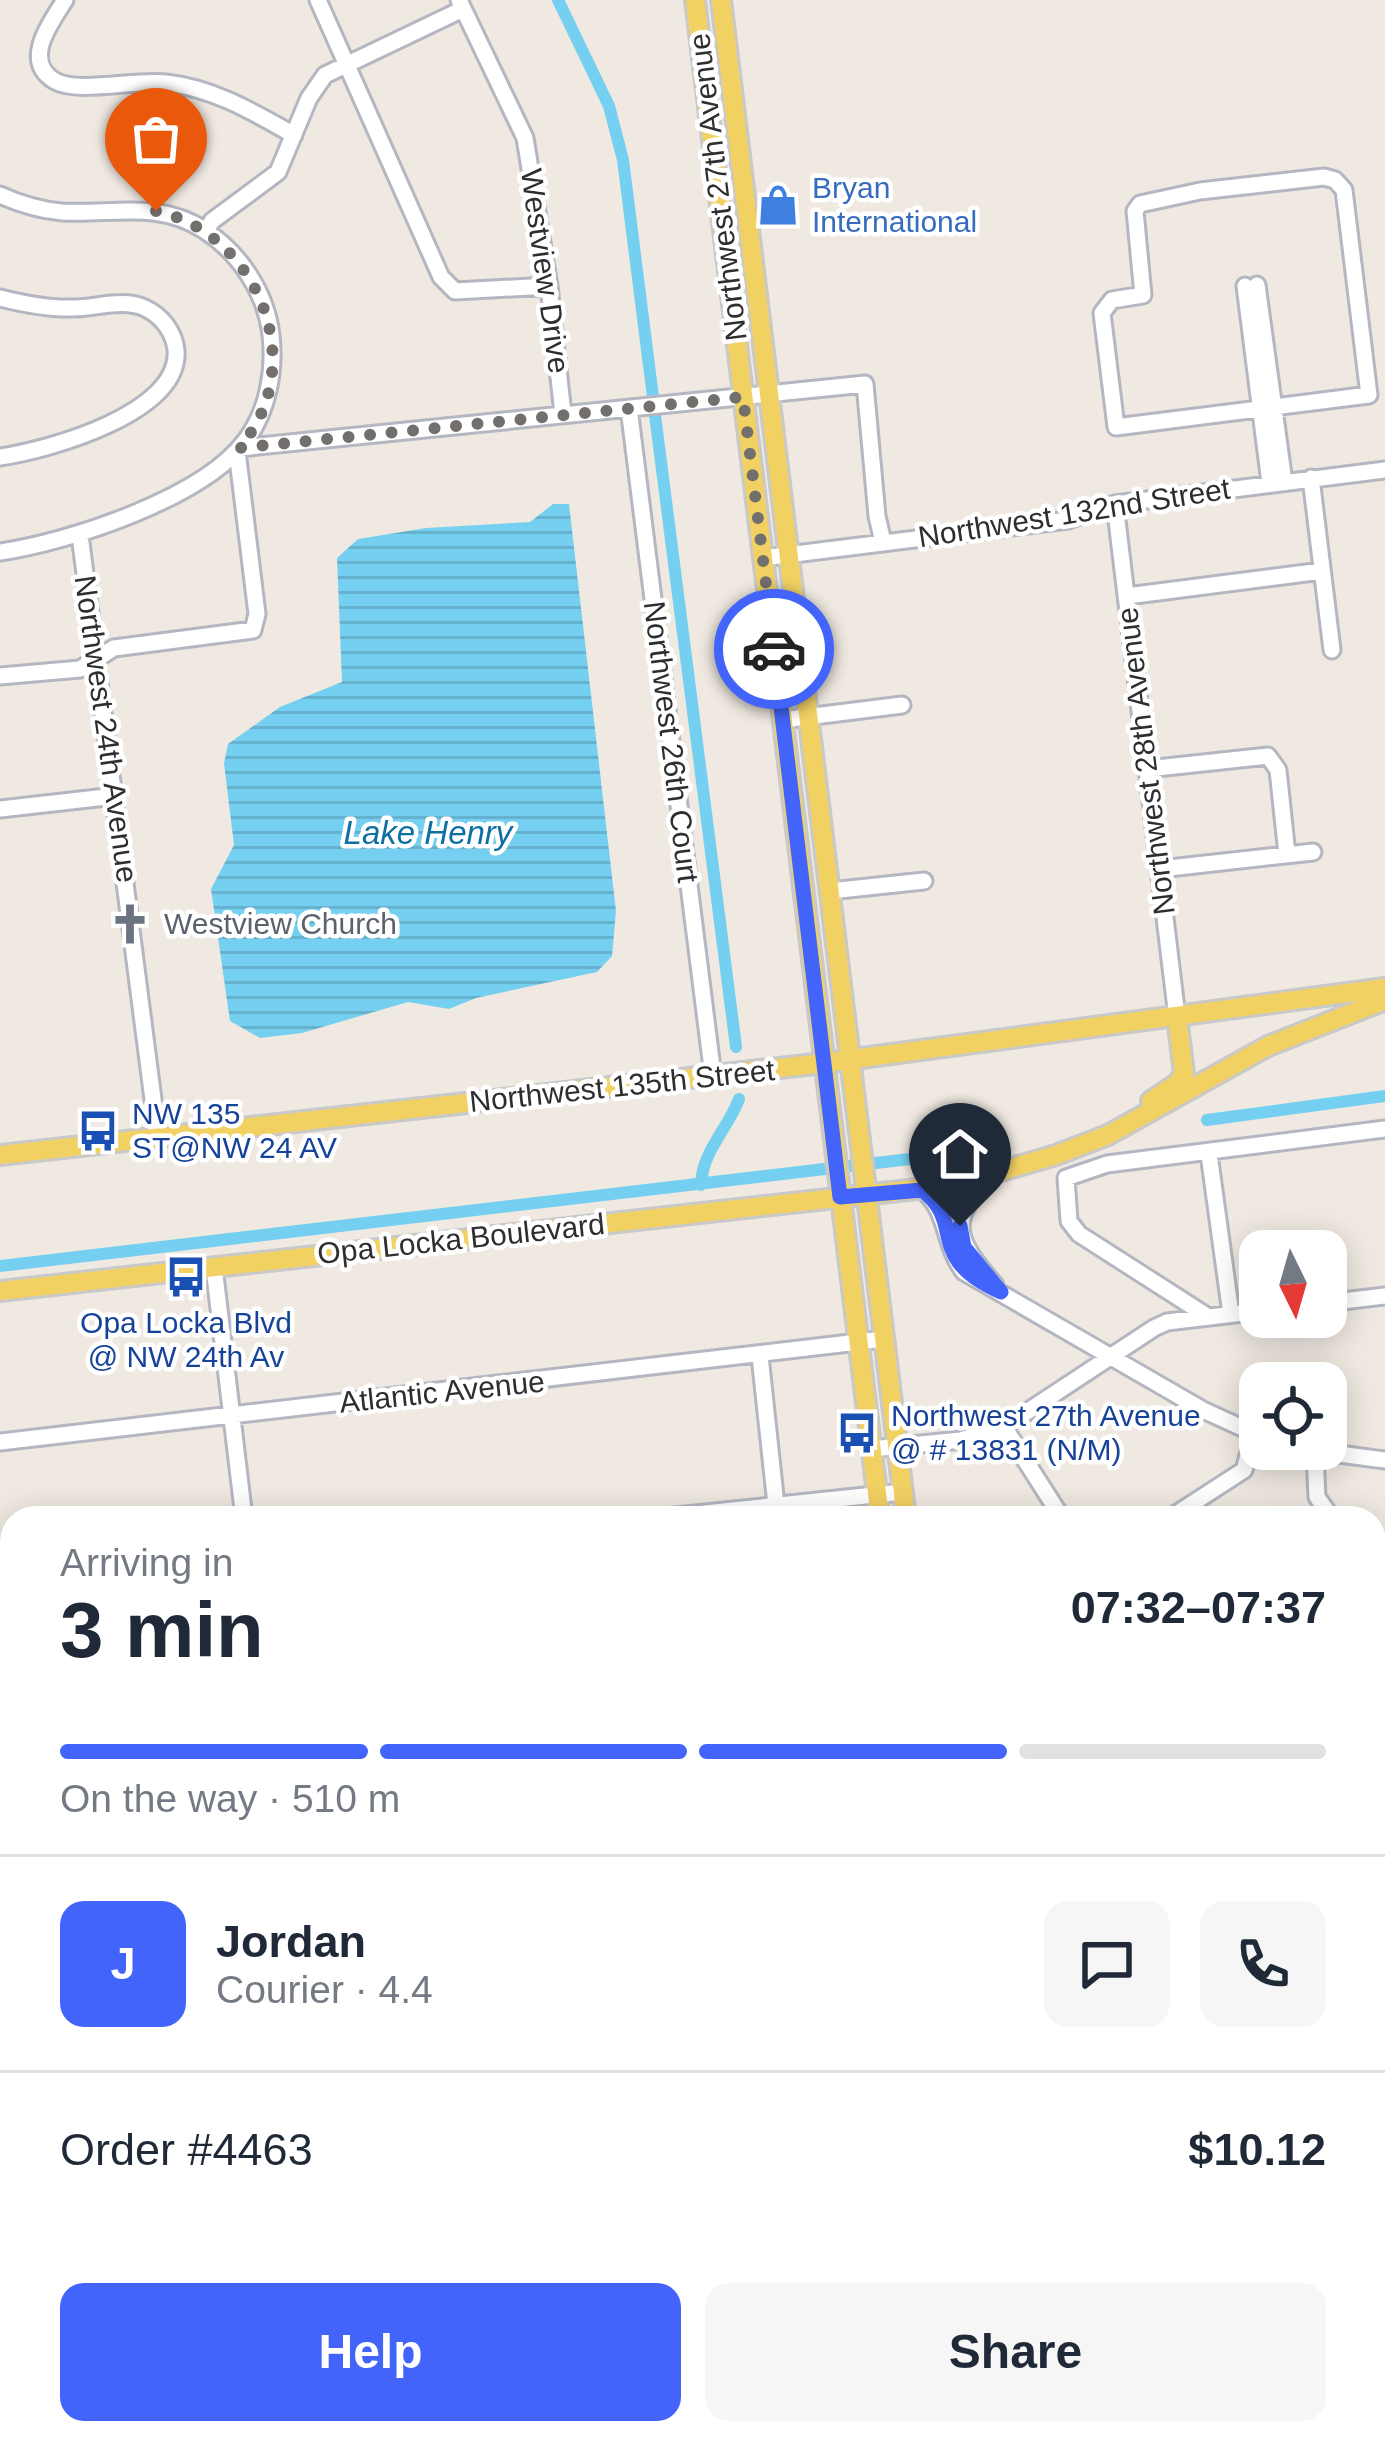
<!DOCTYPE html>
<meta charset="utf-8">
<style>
:root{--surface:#fff;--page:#f6f6f7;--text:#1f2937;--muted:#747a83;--line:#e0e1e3;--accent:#4264fb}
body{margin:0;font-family:Arial,sans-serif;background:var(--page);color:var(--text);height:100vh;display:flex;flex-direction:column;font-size:45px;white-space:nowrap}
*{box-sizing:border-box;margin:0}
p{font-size:39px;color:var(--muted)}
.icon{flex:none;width:66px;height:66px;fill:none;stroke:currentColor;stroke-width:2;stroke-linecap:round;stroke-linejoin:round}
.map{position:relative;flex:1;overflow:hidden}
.sheet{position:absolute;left:0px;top:1506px;width:1386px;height:939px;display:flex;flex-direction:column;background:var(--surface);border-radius:36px 36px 0 0;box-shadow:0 6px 30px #0003}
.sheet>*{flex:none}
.needle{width:78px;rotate:175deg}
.fabs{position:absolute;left:1239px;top:1230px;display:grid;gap:24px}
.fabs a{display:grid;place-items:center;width:108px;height:108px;border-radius:24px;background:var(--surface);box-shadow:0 6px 30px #0003;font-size:60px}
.pin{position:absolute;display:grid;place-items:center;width:102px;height:102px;color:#fff;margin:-123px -51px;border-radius:50% 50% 50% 0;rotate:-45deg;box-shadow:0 0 12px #0007}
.pin .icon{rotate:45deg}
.courier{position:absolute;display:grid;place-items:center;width:120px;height:120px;margin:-60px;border:9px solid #4264fb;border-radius:50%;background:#fff;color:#222;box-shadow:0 3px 15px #0007}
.headline em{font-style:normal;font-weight:600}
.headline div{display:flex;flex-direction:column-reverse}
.headline{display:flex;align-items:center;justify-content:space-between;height:204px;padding:0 60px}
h1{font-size:78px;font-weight:600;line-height:90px}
.bar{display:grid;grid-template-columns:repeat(4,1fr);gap:18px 12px;align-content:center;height:144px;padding:0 60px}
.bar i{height:15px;border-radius:9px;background:var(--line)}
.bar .active{background:var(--accent)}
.bar p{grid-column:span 4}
.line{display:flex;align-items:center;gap:30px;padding:0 60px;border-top:3px solid var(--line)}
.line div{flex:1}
.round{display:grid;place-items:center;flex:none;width:126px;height:126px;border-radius:24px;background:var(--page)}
.primary-button{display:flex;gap:24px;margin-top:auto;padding:24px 60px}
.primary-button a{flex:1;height:138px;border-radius:24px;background:var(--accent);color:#fff;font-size:48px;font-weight:600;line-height:138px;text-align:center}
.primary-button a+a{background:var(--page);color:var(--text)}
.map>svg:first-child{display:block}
</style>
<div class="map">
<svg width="1385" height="2444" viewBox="0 0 1385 2444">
<defs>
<pattern id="water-rules" width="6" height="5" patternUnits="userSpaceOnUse" patternTransform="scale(3)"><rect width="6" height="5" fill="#75cff0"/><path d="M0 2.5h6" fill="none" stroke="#66b2ce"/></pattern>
</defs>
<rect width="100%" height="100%" fill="#efe9e1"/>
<!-- water -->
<path fill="url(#water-rules)" d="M 553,504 L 569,504 L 616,911 L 612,956 L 597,972 L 476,998 L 449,1009 L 408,1002 L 302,1033 L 260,1038 L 230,1021 L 211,889 L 234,845 L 224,763 L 228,744 L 280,707 L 342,682 L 337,558 L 358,539 L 426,528 L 530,522 Z"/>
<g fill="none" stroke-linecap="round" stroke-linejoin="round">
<!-- canal -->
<path stroke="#75cff0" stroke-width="12" d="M 558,0 L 609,106 L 623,160 L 653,397
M 655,415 L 736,1047
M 1207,1120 L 1385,1096
M 701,1185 C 702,1151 728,1129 739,1099
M 0,1266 L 969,1152"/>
<!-- minor casing -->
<g stroke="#b4b7c1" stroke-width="21">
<path id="minor" d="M 65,0 C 51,22 21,61 55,81 C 78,94 137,79 166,83 C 213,88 253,112 294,135
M 318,0 L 441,277 L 455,291 L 549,286
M 459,0 L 525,138 L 549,286 L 563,414
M 1324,177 L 1335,180 L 1344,190 L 1369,395 L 1116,427 L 1102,313 L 1112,300 L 1143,295 L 1135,211 L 1140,204 L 1200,191 Z
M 0,195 C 20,204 40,210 62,212 C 112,215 159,200 204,230 C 240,253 266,293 271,335 C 275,370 268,411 246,440 C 204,498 69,542 0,552
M 206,231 L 212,221 L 278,172 L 309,98 L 325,75 L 463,9
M 1257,285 L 1284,482
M 1245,286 L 1270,483
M 0,298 C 24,304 48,309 73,308 C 96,308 123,298 145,308 C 162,316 174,332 176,350 C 181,413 49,450 0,457
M 629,408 L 713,1076
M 240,448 L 865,384 L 877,516 L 883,542
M 1311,478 L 1332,650
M 1115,504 L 1177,1017
M 80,535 L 158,1138
M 762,558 L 1068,520 L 1115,504 L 1385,470
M 1127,596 L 1322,571
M 0,676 L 80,669 L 114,648 L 253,630 L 257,614 L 237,451
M 782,720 L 902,705
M 1147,769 L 1268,756 L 1278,770 L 1287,854
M 0,809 L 115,796
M 1160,869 L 1313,852
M 830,891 L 924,881
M 1209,1154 L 1231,1314
M 922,1190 C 949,1211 943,1245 964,1272 L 1203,1410 L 1260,1436
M 214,1267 L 244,1518
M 995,1285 C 953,1237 946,1218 997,1173
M 1326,1303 L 1385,1296
M 1207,1316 L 1079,1234 L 1069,1221 L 1066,1178 L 1107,1164 L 1385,1129
M 760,1356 L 776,1505
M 1004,1427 L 1062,1518
M 0,1442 L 884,1339
M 871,1449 L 961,1440 L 1004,1427 L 1154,1328 L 1167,1322 L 1260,1311
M 1301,1449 L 1385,1460
M 1315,1454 L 1317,1497 L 1332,1518
M 657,1518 L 903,1492
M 1170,1518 L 1244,1470 L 1254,1434
M 1374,1577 L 1385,1594
M 0,1591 L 12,1590
M 0,1743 L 12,1742
M 1374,1788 L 1385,1780
M 0,1886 L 12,1885
M 0,1907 L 12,1906
M 1374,1966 L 1385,1967
M 1374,1993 L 1385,1986
M 0,2032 L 12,2031
M 0,2158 L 12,2157
M 0,2229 L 12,2228
M 1374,2253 L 1385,2246
M 39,2433 L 41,2444
M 168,2433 L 169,2444
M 297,2433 L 298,2444
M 1308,2433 L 1316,2444
M 600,2444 L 612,2433
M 1085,2444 L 1102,2433"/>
</g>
<!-- major casing -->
<g stroke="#c9c9c9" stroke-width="24">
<path id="major" d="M 695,0 L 880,1518
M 721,0 L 906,1518
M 1151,1101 L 1178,1083 L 1184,1074 L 1177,1017
M 0,1155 L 824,1063 L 1385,988
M 0,1291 L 953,1185 L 1056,1155 L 1108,1135 L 1268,1046 L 1385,1000
M 993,2433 L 994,2444
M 1019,2433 L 1020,2444
M 642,2444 L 651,2433
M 704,2444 L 716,2433"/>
</g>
<!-- minor -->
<use href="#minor" stroke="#fff" stroke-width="15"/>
<!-- major -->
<use href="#major" stroke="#f2d163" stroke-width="18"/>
<!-- rail casing -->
<g stroke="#a3a6b8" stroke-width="8">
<path id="rail" d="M 1374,2132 L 1385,2124
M 890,2444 L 906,2433"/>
</g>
<!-- rail -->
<use href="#rail" stroke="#fff" stroke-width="3" stroke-dasharray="9" stroke-linecap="butt"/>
</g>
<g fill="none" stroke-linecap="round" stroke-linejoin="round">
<!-- done -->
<path stroke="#726f6d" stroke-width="12" stroke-dasharray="0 21.6" d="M 156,211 C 258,233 312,366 239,448 L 743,397 L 774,649"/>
<!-- route -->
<path stroke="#4264fb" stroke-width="15" d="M 774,649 L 840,1197 L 922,1190 C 967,1224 923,1257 1001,1292 L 964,1247 L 960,1226"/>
</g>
<!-- icons -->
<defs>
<g id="shop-bare" transform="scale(3.24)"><path d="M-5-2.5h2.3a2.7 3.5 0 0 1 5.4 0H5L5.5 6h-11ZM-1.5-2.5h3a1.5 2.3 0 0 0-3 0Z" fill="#3f7fe0" stroke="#fff" stroke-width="2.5" paint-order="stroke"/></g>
<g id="church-bare" transform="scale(3.24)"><path d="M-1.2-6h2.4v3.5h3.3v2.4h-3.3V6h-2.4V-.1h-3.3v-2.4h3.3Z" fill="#6b7280" stroke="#fff" stroke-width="2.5" paint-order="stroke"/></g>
<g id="bus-bare" transform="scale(3.24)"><path d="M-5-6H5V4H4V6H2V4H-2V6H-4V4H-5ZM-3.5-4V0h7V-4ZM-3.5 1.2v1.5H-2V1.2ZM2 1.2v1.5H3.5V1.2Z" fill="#1a4fb4" stroke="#fff" stroke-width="2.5" paint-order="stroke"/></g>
</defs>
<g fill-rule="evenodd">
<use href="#shop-bare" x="778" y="205"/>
<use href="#church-bare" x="130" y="924"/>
<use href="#bus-bare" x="98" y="1131"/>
<use href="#bus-bare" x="186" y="1277"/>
<use href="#bus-bare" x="857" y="1433"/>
</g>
<g text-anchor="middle" stroke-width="9" stroke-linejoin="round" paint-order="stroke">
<!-- street labels -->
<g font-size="30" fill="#2e2e2e" stroke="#fff">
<text transform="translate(718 187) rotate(-97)" y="10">Northwest 27th Avenue</text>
<text transform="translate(545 271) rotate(82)" y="10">Westview Drive</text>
<text transform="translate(1074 513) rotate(-9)" y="10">Northwest 132nd Street</text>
<text transform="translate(106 729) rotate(82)" y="10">Northwest 24th Avenue</text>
<text transform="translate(671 742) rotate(83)" y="10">Northwest 26th Court</text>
<text transform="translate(1146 761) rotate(-97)" y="10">Northwest 28th Avenue</text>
<text transform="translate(622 1086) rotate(-6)" y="10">Northwest 135th Street</text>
<text transform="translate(461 1239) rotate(-6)" y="10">Opa Locka Boulevard</text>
<text transform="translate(442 1392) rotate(-6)" y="10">Atlantic Avenue</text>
</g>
<!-- shop labels -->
<g font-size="30" fill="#366cbe" stroke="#fff" text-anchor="start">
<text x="812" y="198">Bryan<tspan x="812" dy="34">International</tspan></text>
</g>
<!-- worship labels -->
<g font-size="30" fill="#5b616d" stroke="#fff" text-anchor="start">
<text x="164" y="934">Westview Church</text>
</g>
<!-- transit labels -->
<g font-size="30" fill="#164399" stroke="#fff" text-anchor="start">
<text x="132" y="1124">NW 135<tspan x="132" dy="34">ST@NW 24 AV</tspan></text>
<text x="186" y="1333" text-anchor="middle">Opa Locka Blvd<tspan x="186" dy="34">@ NW 24th Av</tspan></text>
<text x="891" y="1426">Northwest 27th Avenue<tspan x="891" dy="34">@ # 13831 (N/M)</tspan></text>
</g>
<!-- water labels -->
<g font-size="33" font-style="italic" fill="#0d6fa3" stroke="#fff">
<text x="428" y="844">Lake Henry</text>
</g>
</g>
</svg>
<div class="fabs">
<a><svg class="needle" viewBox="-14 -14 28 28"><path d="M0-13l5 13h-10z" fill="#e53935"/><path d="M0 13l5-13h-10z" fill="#747a83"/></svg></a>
<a><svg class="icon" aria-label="locate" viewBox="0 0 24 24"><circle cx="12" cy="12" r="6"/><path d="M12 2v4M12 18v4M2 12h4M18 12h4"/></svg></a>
</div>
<div class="pin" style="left:156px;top:211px;background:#ea580c"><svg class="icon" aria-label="bag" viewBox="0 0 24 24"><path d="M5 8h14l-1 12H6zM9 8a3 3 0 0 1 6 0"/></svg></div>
<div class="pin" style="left:960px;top:1226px;background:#1f2937"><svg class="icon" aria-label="home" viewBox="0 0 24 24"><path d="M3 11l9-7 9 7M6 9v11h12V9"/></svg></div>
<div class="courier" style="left:774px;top:649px"><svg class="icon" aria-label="car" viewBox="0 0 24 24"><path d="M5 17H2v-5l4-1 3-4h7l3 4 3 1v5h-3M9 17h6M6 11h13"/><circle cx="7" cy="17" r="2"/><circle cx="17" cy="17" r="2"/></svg></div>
<section class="sheet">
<div class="headline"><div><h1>3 min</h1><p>Arriving in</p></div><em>07:32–07:37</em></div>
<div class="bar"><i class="active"></i><i class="active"></i><i class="active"></i><i></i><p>On the way · 510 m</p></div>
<div class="line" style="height:216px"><b class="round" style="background:var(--accent);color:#fff">J</b><div><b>Jordan</b><p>Courier · 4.4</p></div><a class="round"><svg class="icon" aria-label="chat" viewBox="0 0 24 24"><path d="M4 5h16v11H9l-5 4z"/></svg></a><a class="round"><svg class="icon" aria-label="phone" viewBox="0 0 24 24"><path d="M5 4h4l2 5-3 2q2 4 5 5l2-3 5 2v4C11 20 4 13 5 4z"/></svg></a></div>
<div class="line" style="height:156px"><div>Order #4463</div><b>$10.12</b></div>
<div class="primary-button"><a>Help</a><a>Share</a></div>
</section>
</div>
